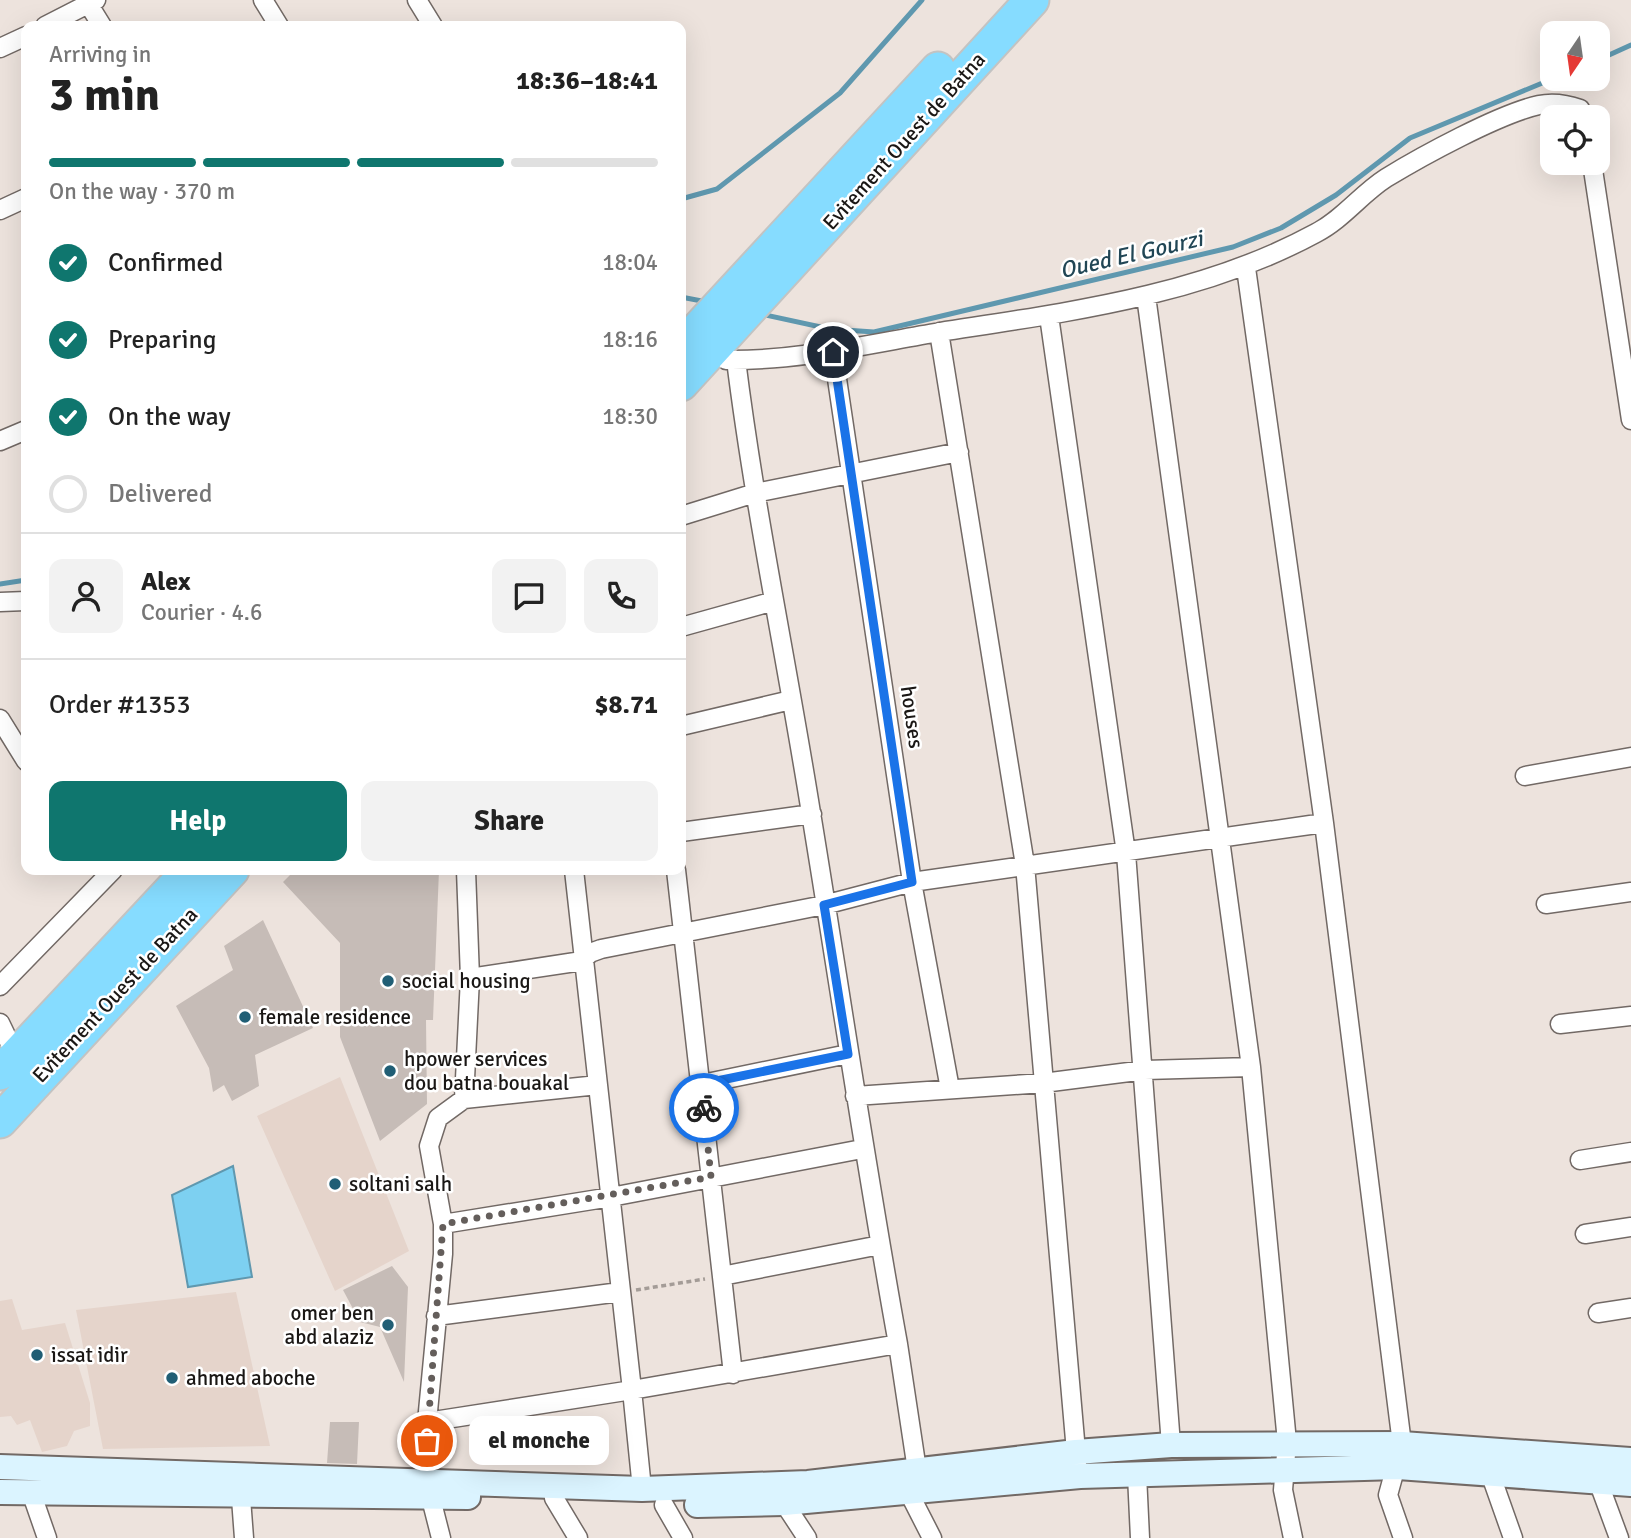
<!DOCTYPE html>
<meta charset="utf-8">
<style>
:root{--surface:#fff;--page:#f2f2f2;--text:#222;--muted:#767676;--line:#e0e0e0;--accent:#0f766e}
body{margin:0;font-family:Signika,sans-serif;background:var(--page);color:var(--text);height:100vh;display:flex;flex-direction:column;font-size:26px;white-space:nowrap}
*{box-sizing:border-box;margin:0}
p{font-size:23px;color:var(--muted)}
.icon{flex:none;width:38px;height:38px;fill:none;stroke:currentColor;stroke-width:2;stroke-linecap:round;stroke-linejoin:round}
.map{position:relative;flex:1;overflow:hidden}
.side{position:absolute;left:21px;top:21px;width:665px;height:854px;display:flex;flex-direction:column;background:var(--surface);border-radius:14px;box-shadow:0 7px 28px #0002}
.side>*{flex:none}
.needle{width:46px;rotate:193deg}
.fabs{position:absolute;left:1540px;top:21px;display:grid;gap:14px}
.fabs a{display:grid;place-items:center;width:70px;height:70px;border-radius:14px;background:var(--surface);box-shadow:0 7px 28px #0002;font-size:35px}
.pin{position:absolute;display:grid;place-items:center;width:60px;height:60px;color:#fff;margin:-30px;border:4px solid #fff;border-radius:50%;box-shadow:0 2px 7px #0007}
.courier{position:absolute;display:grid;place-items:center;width:70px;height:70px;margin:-35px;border:5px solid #1a73e8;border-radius:50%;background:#fff;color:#222;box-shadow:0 2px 9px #0007}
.bubble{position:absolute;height:49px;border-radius:14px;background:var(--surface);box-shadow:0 7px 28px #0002;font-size:23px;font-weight:700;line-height:49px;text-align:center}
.summary em{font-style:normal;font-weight:700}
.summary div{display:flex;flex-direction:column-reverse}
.summary{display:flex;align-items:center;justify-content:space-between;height:119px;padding:0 28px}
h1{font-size:46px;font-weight:700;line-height:52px}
.bar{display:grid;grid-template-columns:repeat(4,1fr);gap:10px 7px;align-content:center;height:84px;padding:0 28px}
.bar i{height:9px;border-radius:5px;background:var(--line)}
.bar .on{background:var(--accent)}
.bar p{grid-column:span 4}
.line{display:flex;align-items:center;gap:18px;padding:0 28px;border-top:2px solid var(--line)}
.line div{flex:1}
.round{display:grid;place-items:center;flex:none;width:74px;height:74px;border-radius:14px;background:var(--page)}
ol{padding:0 28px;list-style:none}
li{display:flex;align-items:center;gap:21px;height:77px}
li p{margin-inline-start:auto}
li .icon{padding:7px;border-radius:50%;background:var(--accent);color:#fff;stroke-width:4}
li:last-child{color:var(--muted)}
li i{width:38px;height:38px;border:4px solid var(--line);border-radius:50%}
.primary-button{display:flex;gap:14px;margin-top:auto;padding:14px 28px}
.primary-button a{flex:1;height:80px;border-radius:14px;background:var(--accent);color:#fff;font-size:28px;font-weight:700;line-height:80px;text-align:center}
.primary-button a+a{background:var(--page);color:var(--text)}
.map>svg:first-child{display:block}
</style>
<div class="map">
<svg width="1631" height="1538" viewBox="0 0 1631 1538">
<rect width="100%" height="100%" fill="#ede3dd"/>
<!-- built -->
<path fill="#e5d4cb" d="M 340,1077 L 409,1251 L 335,1291 L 257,1116 Z
M 236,1292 L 270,1446 L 103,1449 L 76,1310 Z
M 12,1299 L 22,1330 L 65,1323 L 90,1403 L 90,1426 L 74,1431 L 67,1446 L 42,1452 L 30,1420 L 17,1425 L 11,1416 L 0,1417 L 0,1301 Z"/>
<!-- water -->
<path fill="#7dd0f1" stroke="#5f98af" stroke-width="2" d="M 233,1166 L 252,1277 L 188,1287 L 172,1195 Z"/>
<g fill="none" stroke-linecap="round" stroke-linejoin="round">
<!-- stream -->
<path stroke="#5f98af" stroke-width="5" d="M 1598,60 L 1631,45
M 681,199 L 717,189 L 840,93 L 922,0
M 681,297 L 707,302
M 761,314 L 830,329 L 874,332 L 1233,247 L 1281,228 L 1336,195 L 1410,138 L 1552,79
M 0,584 L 26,580"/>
</g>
<!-- building -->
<path fill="#c6bcb7" d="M 295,870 L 439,870 L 433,1020 L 426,1020 L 427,1104 L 380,1141 L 340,1037 L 340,943 L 283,882 Z
M 263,920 L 313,1028 L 255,1055 L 259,1086 L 232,1101 L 224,1085 L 213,1092 L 209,1068 L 176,1006 L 233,970 L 224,946 Z
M 392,1266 L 408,1287 L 404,1382 L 380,1327 L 360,1322 L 343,1290 Z
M 330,1422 L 359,1422 L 357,1464 L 327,1463 Z"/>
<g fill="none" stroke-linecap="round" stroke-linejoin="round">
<!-- street casing -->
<g stroke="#726965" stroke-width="21">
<path id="street" d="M 263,0 L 279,26
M 417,0 L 433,26
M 89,5 L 102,26
M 45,26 L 96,0
M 0,48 L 26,36
M 1592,163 L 1631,420
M 0,210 L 26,198
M 1246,268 L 1324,823 L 1402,1444 L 1388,1495 L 1403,1538
M 1146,296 L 1251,1067 L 1287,1442 L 1283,1490 L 1293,1538
M 1049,316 L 1126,853 L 1171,1445
M 939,332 L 1025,865 L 1077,1463
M 833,352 L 912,882 L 950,1089
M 726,360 C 798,361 869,344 940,332 C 1068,312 1200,296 1316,233 C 1343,219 1361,194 1386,178 C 1422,156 1499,114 1539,105 C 1553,102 1566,104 1580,109 L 1582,117
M 736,360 C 755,512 787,662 811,813 C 840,990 866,1168 898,1344
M 0,441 L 26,430
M 681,516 L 755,493 L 959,452
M 0,602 L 26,601
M 681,627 L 774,601
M 0,719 L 26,761
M 681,726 L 791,700
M 1525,776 L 1631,757
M 681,832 L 812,814
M 574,870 L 632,1390 L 898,1344 L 917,1470 L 909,1493 L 932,1538
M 676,870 L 733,1374
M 1546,904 L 1631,892
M 470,978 L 582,961 L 590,953 L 601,949 L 824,905 L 912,882 L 1324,823
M 0,986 L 113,870
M 0,1023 L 15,1054
M 1560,1024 L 1631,1016
M 702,1084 L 848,1054
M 855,1096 L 1043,1083 L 1145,1070 L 1251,1067
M 464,1099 L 470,978 L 466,870
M 1580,1160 L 1631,1152
M 443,1224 L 611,1197 L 862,1149
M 1585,1234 L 1631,1227
M 722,1276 L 880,1245
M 1598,1313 L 1631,1308
M 436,1316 L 620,1292
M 427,1422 L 443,1254 L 443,1224 L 429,1146 L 438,1118 L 464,1099 L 598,1085
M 1490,1473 L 1513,1538
M 1595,1473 L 1619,1538
M 1137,1475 L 1140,1538
M 240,1485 L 244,1538
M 552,1485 L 554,1498 L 578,1538
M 31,1492 L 47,1538
M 784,1503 L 807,1538
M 664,1505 L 683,1538
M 441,1538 L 426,1479 L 427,1422 L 632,1390 L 642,1489"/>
</g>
<!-- secondary casing -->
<g stroke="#726965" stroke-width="28">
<path id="secondary" d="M 0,1467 L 642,1489 L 808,1483 L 1076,1452 L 1171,1445 L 1402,1444 L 1631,1460
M 0,1492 L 468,1497
M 697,1505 L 784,1503 L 1080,1476 L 1398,1467 L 1631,1484"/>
</g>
<!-- highway casing -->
<g stroke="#c3c3c2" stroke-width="37">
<path id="highway" d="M 681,347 L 938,69
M 681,384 L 1032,0
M 0,1073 L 190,870
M 0,1121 L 232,870"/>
</g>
<!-- path -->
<path stroke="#a49c97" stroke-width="3.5" stroke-dasharray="5 3.5" stroke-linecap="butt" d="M 636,1290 L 705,1279"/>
<!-- street -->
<use href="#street" stroke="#fff" stroke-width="18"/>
<!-- secondary -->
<use href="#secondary" stroke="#dbf4ff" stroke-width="24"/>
<!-- highway -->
<use href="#highway" stroke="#86dcff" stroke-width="33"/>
</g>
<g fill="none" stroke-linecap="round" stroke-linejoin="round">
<!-- done -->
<path stroke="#645e5b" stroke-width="7" stroke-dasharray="0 12.6" d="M 427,1441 L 443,1224 L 711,1177 L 704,1108"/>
<!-- route -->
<path stroke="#1a73e8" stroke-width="9" d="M 704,1108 L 702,1084 L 848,1054 L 824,905 L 912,882 L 833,352"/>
</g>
<!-- markers -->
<g fill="#205e75" stroke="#fff" stroke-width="2.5">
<circle cx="388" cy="981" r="7"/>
<circle cx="245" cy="1017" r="7"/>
<circle cx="390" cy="1071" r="7"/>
<circle cx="335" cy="1184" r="7"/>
<circle cx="388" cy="1325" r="7"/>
<circle cx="37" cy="1355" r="7"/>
<circle cx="172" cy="1378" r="7"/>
</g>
<g text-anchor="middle" stroke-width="5" stroke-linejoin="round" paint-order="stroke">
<!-- street labels -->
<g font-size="21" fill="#1a1715" stroke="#fff">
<text transform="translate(904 141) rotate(-48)" y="7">Evitement Ouest de Batna</text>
<text transform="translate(912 717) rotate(82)" y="7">houses</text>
<text transform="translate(115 995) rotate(-47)" y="7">Evitement Ouest de Batna</text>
</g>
<!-- poi labels -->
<g font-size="21" fill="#1a1715" stroke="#fff" text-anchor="start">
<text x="402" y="988">social housing</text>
<text x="259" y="1024">female residence</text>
<text x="404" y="1066">hpower services<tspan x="404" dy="24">dou batna bouakal</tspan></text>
<text x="349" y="1191">soltani salh</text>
<text x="374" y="1320" text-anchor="end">omer ben<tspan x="374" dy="24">abd alaziz</tspan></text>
<text x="51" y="1362">issat idir</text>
<text x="186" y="1385">ahmed aboche</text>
</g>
<!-- water labels -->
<g font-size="23" font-style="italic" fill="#214655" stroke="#fff">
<text transform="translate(1131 254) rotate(-13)" y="8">Oued El Gourzi</text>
</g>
</g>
</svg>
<div class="fabs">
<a><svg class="needle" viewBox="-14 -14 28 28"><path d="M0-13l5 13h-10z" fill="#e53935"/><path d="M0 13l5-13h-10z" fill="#767676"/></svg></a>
<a><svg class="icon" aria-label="locate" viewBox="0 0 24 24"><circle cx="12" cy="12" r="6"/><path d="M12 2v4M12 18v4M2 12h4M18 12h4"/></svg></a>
</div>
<div class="pin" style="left:427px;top:1441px;background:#ea580c"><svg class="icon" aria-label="bag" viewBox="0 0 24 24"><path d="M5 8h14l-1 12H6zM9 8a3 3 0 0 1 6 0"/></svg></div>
<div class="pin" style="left:833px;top:352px;background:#1f2937"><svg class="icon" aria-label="home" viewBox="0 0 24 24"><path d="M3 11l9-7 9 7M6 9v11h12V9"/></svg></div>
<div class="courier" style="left:704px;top:1108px"><svg class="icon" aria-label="bike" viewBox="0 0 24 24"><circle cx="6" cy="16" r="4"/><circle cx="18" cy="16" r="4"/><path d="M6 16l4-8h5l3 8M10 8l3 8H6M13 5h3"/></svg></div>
<div class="bubble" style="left:469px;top:1416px;width:140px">el monche</div>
<section class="side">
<div class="summary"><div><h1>3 min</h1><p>Arriving in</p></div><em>18:36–18:41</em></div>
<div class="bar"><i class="on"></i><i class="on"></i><i class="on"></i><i></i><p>On the way · 370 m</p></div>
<ol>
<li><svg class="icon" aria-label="check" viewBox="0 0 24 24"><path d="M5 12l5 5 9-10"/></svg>Confirmed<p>18:04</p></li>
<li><svg class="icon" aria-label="check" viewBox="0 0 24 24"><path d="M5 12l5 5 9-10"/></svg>Preparing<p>18:16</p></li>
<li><svg class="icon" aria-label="check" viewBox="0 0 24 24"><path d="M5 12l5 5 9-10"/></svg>On the way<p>18:30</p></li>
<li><i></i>Delivered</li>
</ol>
<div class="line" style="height:126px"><a class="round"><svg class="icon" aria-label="person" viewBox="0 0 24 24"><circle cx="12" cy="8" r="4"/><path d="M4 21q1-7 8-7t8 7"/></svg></a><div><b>Alex</b><p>Courier · 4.6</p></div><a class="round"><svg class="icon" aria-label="chat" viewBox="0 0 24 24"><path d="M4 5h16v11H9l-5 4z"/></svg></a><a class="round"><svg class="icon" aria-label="phone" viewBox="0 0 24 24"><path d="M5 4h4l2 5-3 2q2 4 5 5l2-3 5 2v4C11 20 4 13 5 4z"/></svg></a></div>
<div class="line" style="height:91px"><div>Order #1353</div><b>$8.71</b></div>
<div class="primary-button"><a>Help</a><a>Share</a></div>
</section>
</div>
